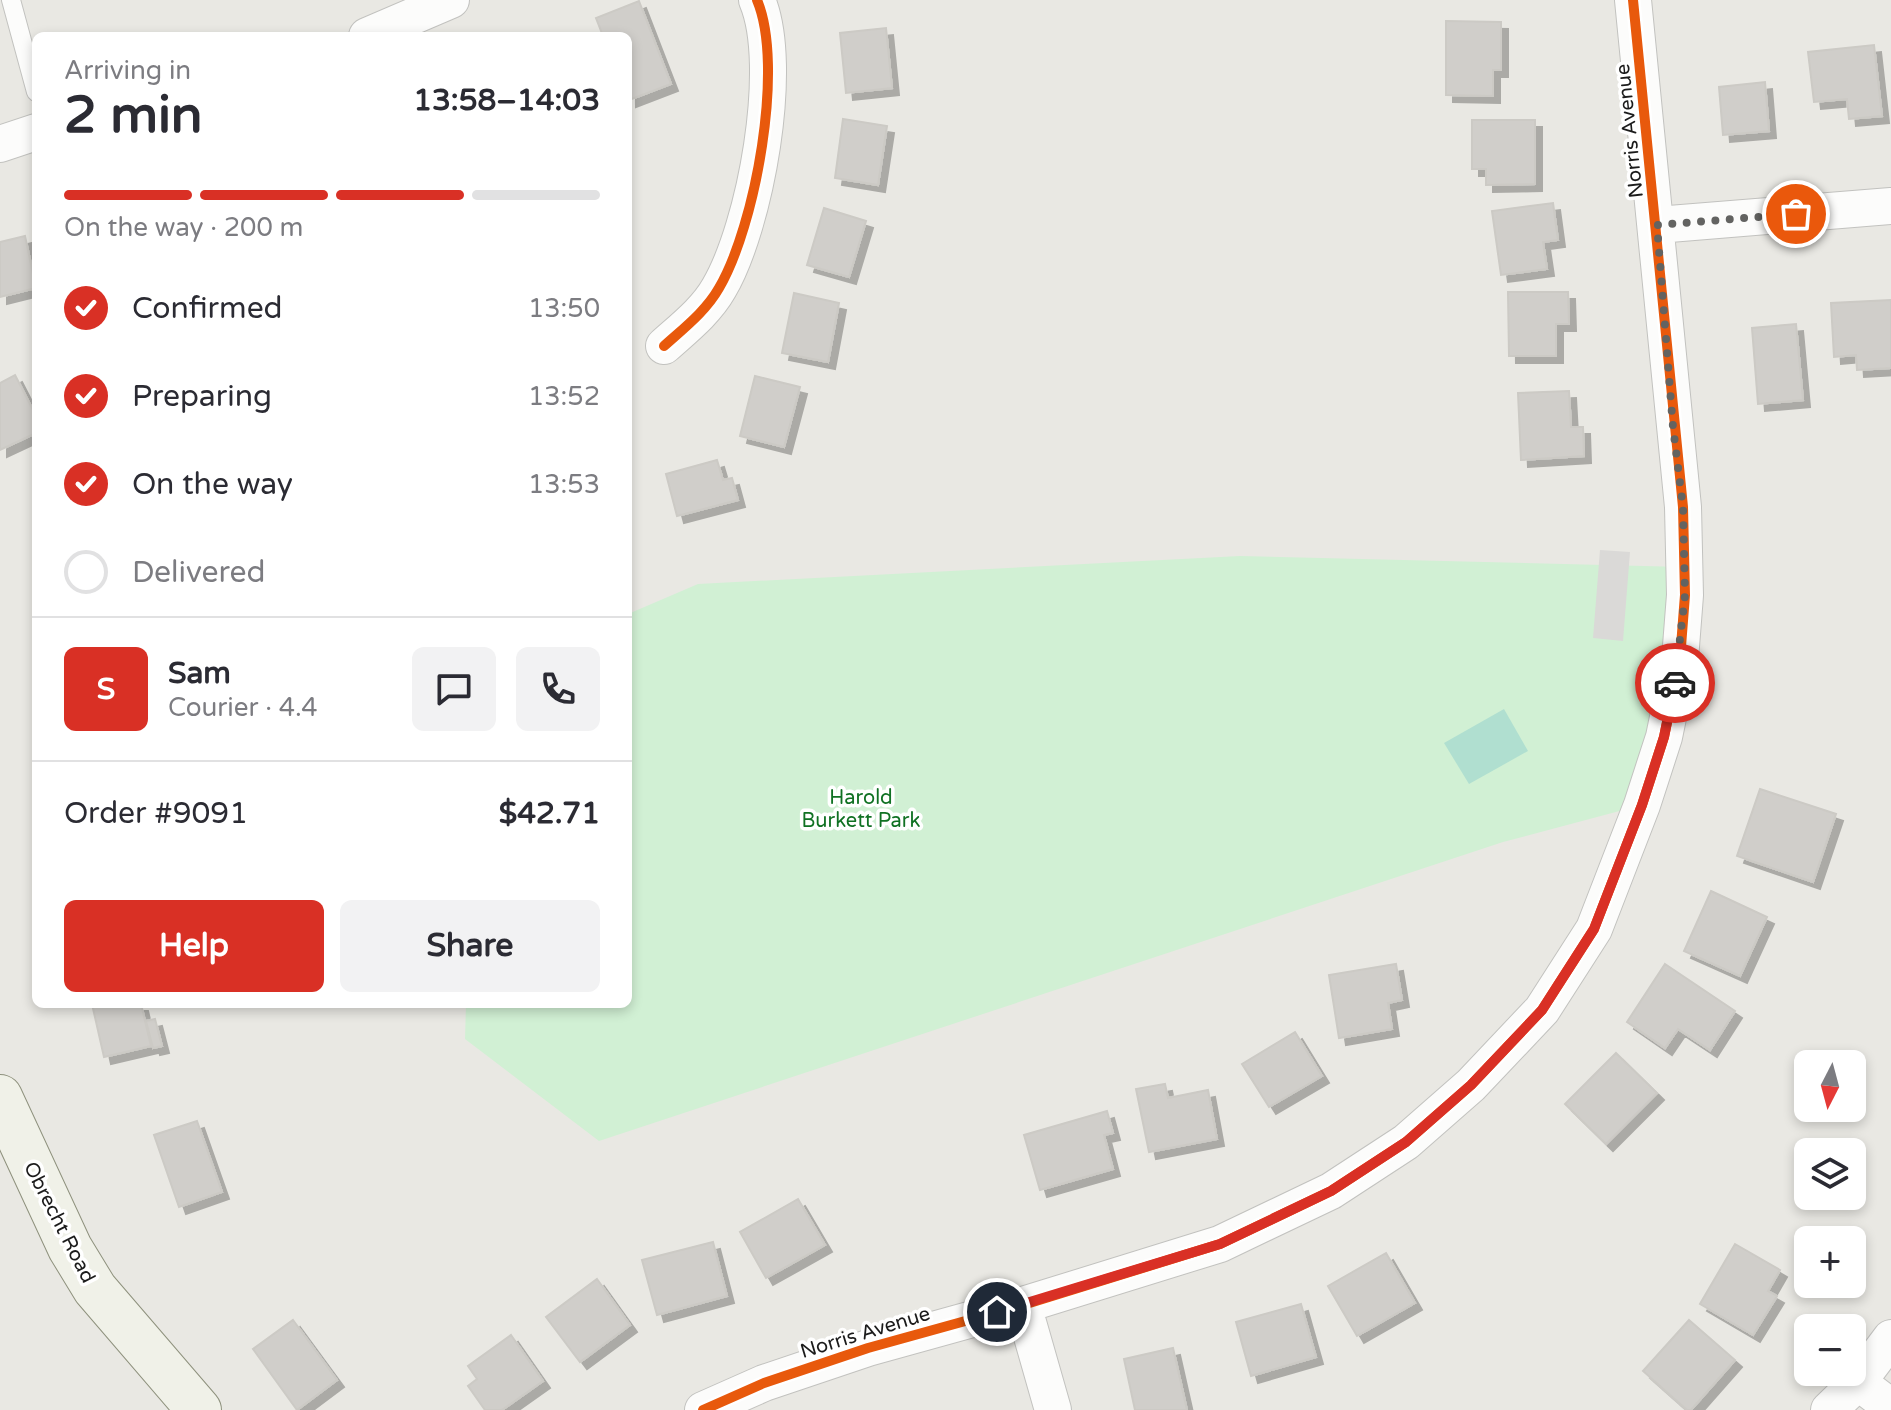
<!DOCTYPE html>
<meta charset="utf-8">
<style>
:root{--surface:#fff;--page:#f2f2f3;--text:#2b2b33;--muted:#7c7c81;--line:#e1e1e2;--accent:#d93025}
body{margin:0;font-family:"Varela Round",sans-serif;background:var(--page);color:var(--text);height:100vh;display:flex;flex-direction:column;font-size:30px;white-space:nowrap}
*{box-sizing:border-box;margin:0}
p{font-size:26px;color:var(--muted)}
.icon{flex:none;width:44px;height:44px;fill:none;stroke:currentColor;stroke-width:2;stroke-linecap:round;stroke-linejoin:round}
.map{position:relative;flex:1;overflow:hidden}
.details{position:absolute;left:32px;top:32px;width:600px;height:976px;display:flex;flex-direction:column;background:var(--surface);border-radius:12px;box-shadow:0 4px 12px #0003}
.details>*{flex:none}
.needle{width:52px;rotate:186deg}
.fabs{position:absolute;left:1794px;top:1050px;display:grid;gap:16px}
.fabs a{display:grid;place-items:center;width:72px;height:72px;border-radius:12px;background:var(--surface);box-shadow:0 4px 12px #0003;font-size:40px}
.pin{position:absolute;display:grid;place-items:center;width:68px;height:68px;color:#fff;margin:-34px;border:4px solid #fff;border-radius:50%;box-shadow:0 2px 8px #0007}
.courier{position:absolute;display:grid;place-items:center;width:80px;height:80px;margin:-40px;border:6px solid #d93025;border-radius:50%;background:#fff;color:#222;box-shadow:0 2px 10px #0007}
.overview em{font-style:normal;font-weight:700}
.overview div{display:flex;flex-direction:column-reverse}
.overview{display:flex;align-items:center;justify-content:space-between;height:136px;padding:0 32px}
h1{font-size:52px;font-weight:700;line-height:60px}
.bar{display:grid;grid-template-columns:repeat(4,1fr);gap:12px 8px;align-content:center;height:96px;padding:0 32px}
.bar i{height:10px;border-radius:6px;background:var(--line)}
.bar .active{background:var(--accent)}
.bar p{grid-column:span 4}
.line{display:flex;align-items:center;gap:20px;padding:0 32px;border-top:2px solid var(--line)}
.line div{flex:1}
.round{display:grid;place-items:center;flex:none;width:84px;height:84px;border-radius:12px;background:var(--page)}
ol{padding:0 32px;list-style:none}
li{display:flex;align-items:center;gap:24px;height:88px}
li p{margin-inline-start:auto}
li .icon{padding:8px;border-radius:50%;background:var(--accent);color:#fff;stroke-width:4}
li:last-child{color:var(--muted)}
li i{width:44px;height:44px;border:4px solid var(--line);border-radius:50%}
.action{display:flex;gap:16px;margin-top:auto;padding:16px 32px}
.action a{flex:1;height:92px;border-radius:12px;background:var(--accent);color:#fff;font-size:32px;font-weight:700;line-height:92px;text-align:center}
.action a+a{background:var(--page);color:var(--text)}
.map>svg:first-child{display:block}
</style>
<div class="map">
<svg width="1891" height="1410" viewBox="0 0 1891 1410">
<defs>
<filter id="shadow"><feDropShadow dx="7" dy="7" stdDeviation="0" flood-color="#0004"/></filter>
</defs>
<rect width="100%" height="100%" fill="#e9e8e3"/>
<!-- park -->
<path fill="#d1f0d4" d="M 1240,556 L 1684,567 L 1642,805 L 1503,842 L 599,1141 L 465,1039 L 466,1004 L 628,1004 L 628,614 L 698,584 Z"/>
<!-- pitch -->
<path fill="#b0dfd0" d="M 1504,709 L 1528,751 L 1469,784 L 1444,743 Z"/>
<!-- parking -->
<path fill="#dad9d7" d="M 1600,550 L 1630,552 L 1623,641 L 1593,638 Z"/>
<!-- building -->
<path fill="#d0ceca" stroke="#cccac5" stroke-width="2" filter="url(#shadow)" d="M 639,1 L 671,84 L 629,100 L 628,36 L 603,36 L 596,18 Z
M 1446,21 L 1501,22 L 1501,70 L 1493,70 L 1493,96 L 1446,95 Z
M 886,28 L 892,88 L 846,93 L 840,33 Z
M 1874,45 L 1882,116 L 1849,119 L 1847,99 L 1814,102 L 1808,52 Z
M 1765,82 L 1769,131 L 1723,135 L 1719,87 Z
M 843,119 L 887,126 L 878,185 L 835,178 Z
M 1472,120 L 1535,120 L 1535,184 L 1486,185 L 1486,169 L 1472,169 Z
M 1553,203 L 1558,240 L 1543,242 L 1547,269 L 1501,275 L 1492,211 Z
M 824,208 L 866,221 L 849,277 L 807,265 Z
M 25,236 L 36,288 L 0,297 L 0,242 Z
M 1508,292 L 1568,292 L 1569,324 L 1556,324 L 1556,356 L 1509,356 Z
M 794,293 L 839,303 L 828,362 L 782,353 Z
M 1891,300 L 1891,368 L 1857,370 L 1856,355 L 1834,357 L 1831,303 Z
M 1796,324 L 1803,400 L 1758,404 L 1752,328 Z
M 15,375 L 36,416 L 36,433 L 0,450 L 0,383 Z
M 755,376 L 800,387 L 784,447 L 740,436 Z
M 1569,391 L 1571,427 L 1583,427 L 1584,456 L 1521,460 L 1518,393 Z
M 717,460 L 723,480 L 732,478 L 738,500 L 677,516 L 666,474 Z
M 1760,789 L 1836,814 L 1813,882 L 1737,856 Z
M 1711,891 L 1767,917 L 1740,976 L 1684,951 Z
M 1396,964 L 1402,1000 L 1388,1003 L 1392,1029 L 1339,1038 L 1329,975 Z
M 1665,964 L 1735,1011 L 1710,1050 L 1678,1029 L 1665,1048 L 1627,1022 Z
M 92,1004 L 141,1004 L 151,1046 L 104,1057 Z
M 155,1019 L 162,1046 L 153,1048 L 146,1021 Z
M 1295,1032 L 1322,1076 L 1269,1107 L 1242,1064 Z
M 1616,1053 L 1657,1093 L 1606,1144 L 1565,1104 Z
M 1165,1084 L 1168,1098 L 1208,1090 L 1217,1139 L 1149,1152 L 1136,1089 Z
M 1107,1111 L 1113,1133 L 1104,1135 L 1113,1169 L 1040,1190 L 1024,1135 Z
M 197,1121 L 222,1192 L 179,1207 L 154,1135 Z
M 798,1199 L 825,1245 L 766,1278 L 740,1232 Z
M 713,1242 L 727,1296 L 657,1315 L 642,1260 Z
M 1735,1244 L 1780,1270 L 1768,1291 L 1777,1296 L 1753,1335 L 1700,1304 Z
M 1386,1253 L 1415,1303 L 1357,1336 L 1328,1286 Z
M 597,1279 L 630,1325 L 580,1362 L 546,1317 Z
M 1301,1304 L 1316,1357 L 1251,1376 L 1236,1322 Z
M 293,1320 L 337,1380 L 297,1410 L 253,1349 Z
M 1689,1320 L 1735,1360 L 1691,1410 L 1687,1410 L 1643,1371 Z
M 511,1335 L 543,1381 L 502,1410 L 485,1410 L 468,1386 L 477,1379 L 468,1366 Z
M 1173,1348 L 1187,1410 L 1135,1410 L 1124,1359 Z"/>
<g fill="none" stroke-linecap="round" stroke-linejoin="round">
<!-- lane casing -->
<g stroke="#c2c2bf" stroke-width="20">
<path id="lane" d="M 11,0 L 36,92"/>
</g>
<!-- street casing -->
<g stroke="#c2c2bf" stroke-width="38">
<path id="street" d="M 367,36 L 451,0
M 0,144 L 36,132
M 1657,225 L 1891,206
M 664,346 C 684,328 706,311 719,288 C 755,227 785,66 757,0
M 1023,1305 L 1053,1410
M 1858,1382 L 1891,1407
M 703,1410 L 764,1383 L 868,1348 L 1023,1305 L 1220,1244 L 1331,1191 L 1406,1142 L 1471,1085 L 1542,1010 L 1594,929 L 1642,805 L 1664,737 L 1680,659 L 1685,595 L 1683,507 L 1633,0
M 1829,1410 L 1858,1382 L 1891,1338"/>
</g>
<!-- secondary casing -->
<g stroke="#8e917d" stroke-width="46">
<path id="secondary" d="M 0,1097 L 70,1248 L 95,1289 L 199,1410"/>
</g>
<!-- lane -->
<use href="#lane" stroke="#fcfcfb" stroke-width="18"/>
<!-- street -->
<use href="#street" stroke="#fcfcfb" stroke-width="36"/>
<!-- secondary -->
<use href="#secondary" stroke="#f0f1e8" stroke-width="44"/>
<!-- cycleway casing -->
<g stroke="#fff" stroke-width="15">
<path id="cycleway" d="M 664,346 C 684,328 706,311 719,288 C 755,227 785,66 757,0
M 703,1410 L 764,1383 L 868,1348 L 1023,1305 L 1220,1244 L 1331,1191 L 1406,1142 L 1471,1085 L 1542,1010 L 1594,929 L 1642,805 L 1664,737 L 1680,659 L 1685,595 L 1683,507 L 1633,0"/>
</g>
<!-- cycleway -->
<use href="#cycleway" stroke="#e8590c" stroke-width="10"/>
</g>
<g fill="none" stroke-linecap="round" stroke-linejoin="round">
<!-- done -->
<path stroke="#636361" stroke-width="8" stroke-dasharray="0 14.4" d="M 1675,683 L 1685,595 L 1683,507 L 1673,427 L 1657,225 L 1796,214"/>
<!-- route -->
<path stroke="#d93025" stroke-width="10" d="M 997,1312 L 1220,1244 L 1331,1191 L 1406,1142 L 1471,1085 L 1542,1010 L 1594,929 L 1642,805 L 1664,737 L 1675,683"/>
</g>
<g text-anchor="middle" stroke-width="7" stroke-linejoin="round" paint-order="stroke">
<!-- street labels -->
<g font-size="20" fill="#1b1b1b" stroke="#fff">
<text transform="translate(1629 131) rotate(-96)" y="7">Norris Avenue</text>
<text transform="translate(60 1222) rotate(63)" y="7">Obrecht Road</text>
<text transform="translate(865 1332) rotate(-17)" y="7">Norris Avenue</text>
</g>
<!-- park labels -->
<g font-size="20" fill="#107123" stroke="#fff">
<text x="861" y="804">Harold<tspan x="861" dy="23">Burkett Park</tspan></text>
</g>
</g>
</svg>
<div class="fabs">
<a><svg class="needle" viewBox="-14 -14 28 28"><path d="M0-13l5 13h-10z" fill="#e53935"/><path d="M0 13l5-13h-10z" fill="#7c7c81"/></svg></a>
<a><svg class="icon" aria-label="layers" viewBox="0 0 24 24"><path d="M12 4l9 5-9 5-9-5zM3 14l9 5 9-5"/></svg></a>
<a>+</a>
<a>−</a>
</div>
<div class="pin" style="left:1796px;top:214px;background:#ea580c"><svg class="icon" aria-label="bag" viewBox="0 0 24 24"><path d="M5 8h14l-1 12H6zM9 8a3 3 0 0 1 6 0"/></svg></div>
<div class="pin" style="left:997px;top:1312px;background:#1f2937"><svg class="icon" aria-label="home" viewBox="0 0 24 24"><path d="M3 11l9-7 9 7M6 9v11h12V9"/></svg></div>
<div class="courier" style="left:1675px;top:683px"><svg class="icon" aria-label="car" viewBox="0 0 24 24"><path d="M5 17H2v-5l4-1 3-4h7l3 4 3 1v5h-3M9 17h6M6 11h13"/><circle cx="7" cy="17" r="2"/><circle cx="17" cy="17" r="2"/></svg></div>
<section class="details">
<div class="overview"><div><h1>2 min</h1><p>Arriving in</p></div><em>13:58–14:03</em></div>
<div class="bar"><i class="active"></i><i class="active"></i><i class="active"></i><i></i><p>On the way · 200 m</p></div>
<ol>
<li><svg class="icon" aria-label="check" viewBox="0 0 24 24"><path d="M5 12l5 5 9-10"/></svg>Confirmed<p>13:50</p></li>
<li><svg class="icon" aria-label="check" viewBox="0 0 24 24"><path d="M5 12l5 5 9-10"/></svg>Preparing<p>13:52</p></li>
<li><svg class="icon" aria-label="check" viewBox="0 0 24 24"><path d="M5 12l5 5 9-10"/></svg>On the way<p>13:53</p></li>
<li><i></i>Delivered</li>
</ol>
<div class="line" style="height:144px"><b class="round" style="background:var(--accent);color:#fff">S</b><div><b>Sam</b><p>Courier · 4.4</p></div><a class="round"><svg class="icon" aria-label="chat" viewBox="0 0 24 24"><path d="M4 5h16v11H9l-5 4z"/></svg></a><a class="round"><svg class="icon" aria-label="phone" viewBox="0 0 24 24"><path d="M5 4h4l2 5-3 2q2 4 5 5l2-3 5 2v4C11 20 4 13 5 4z"/></svg></a></div>
<div class="line" style="height:104px"><div>Order #9091</div><b>$42.71</b></div>
<div class="action"><a>Help</a><a>Share</a></div>
</section>
</div>
